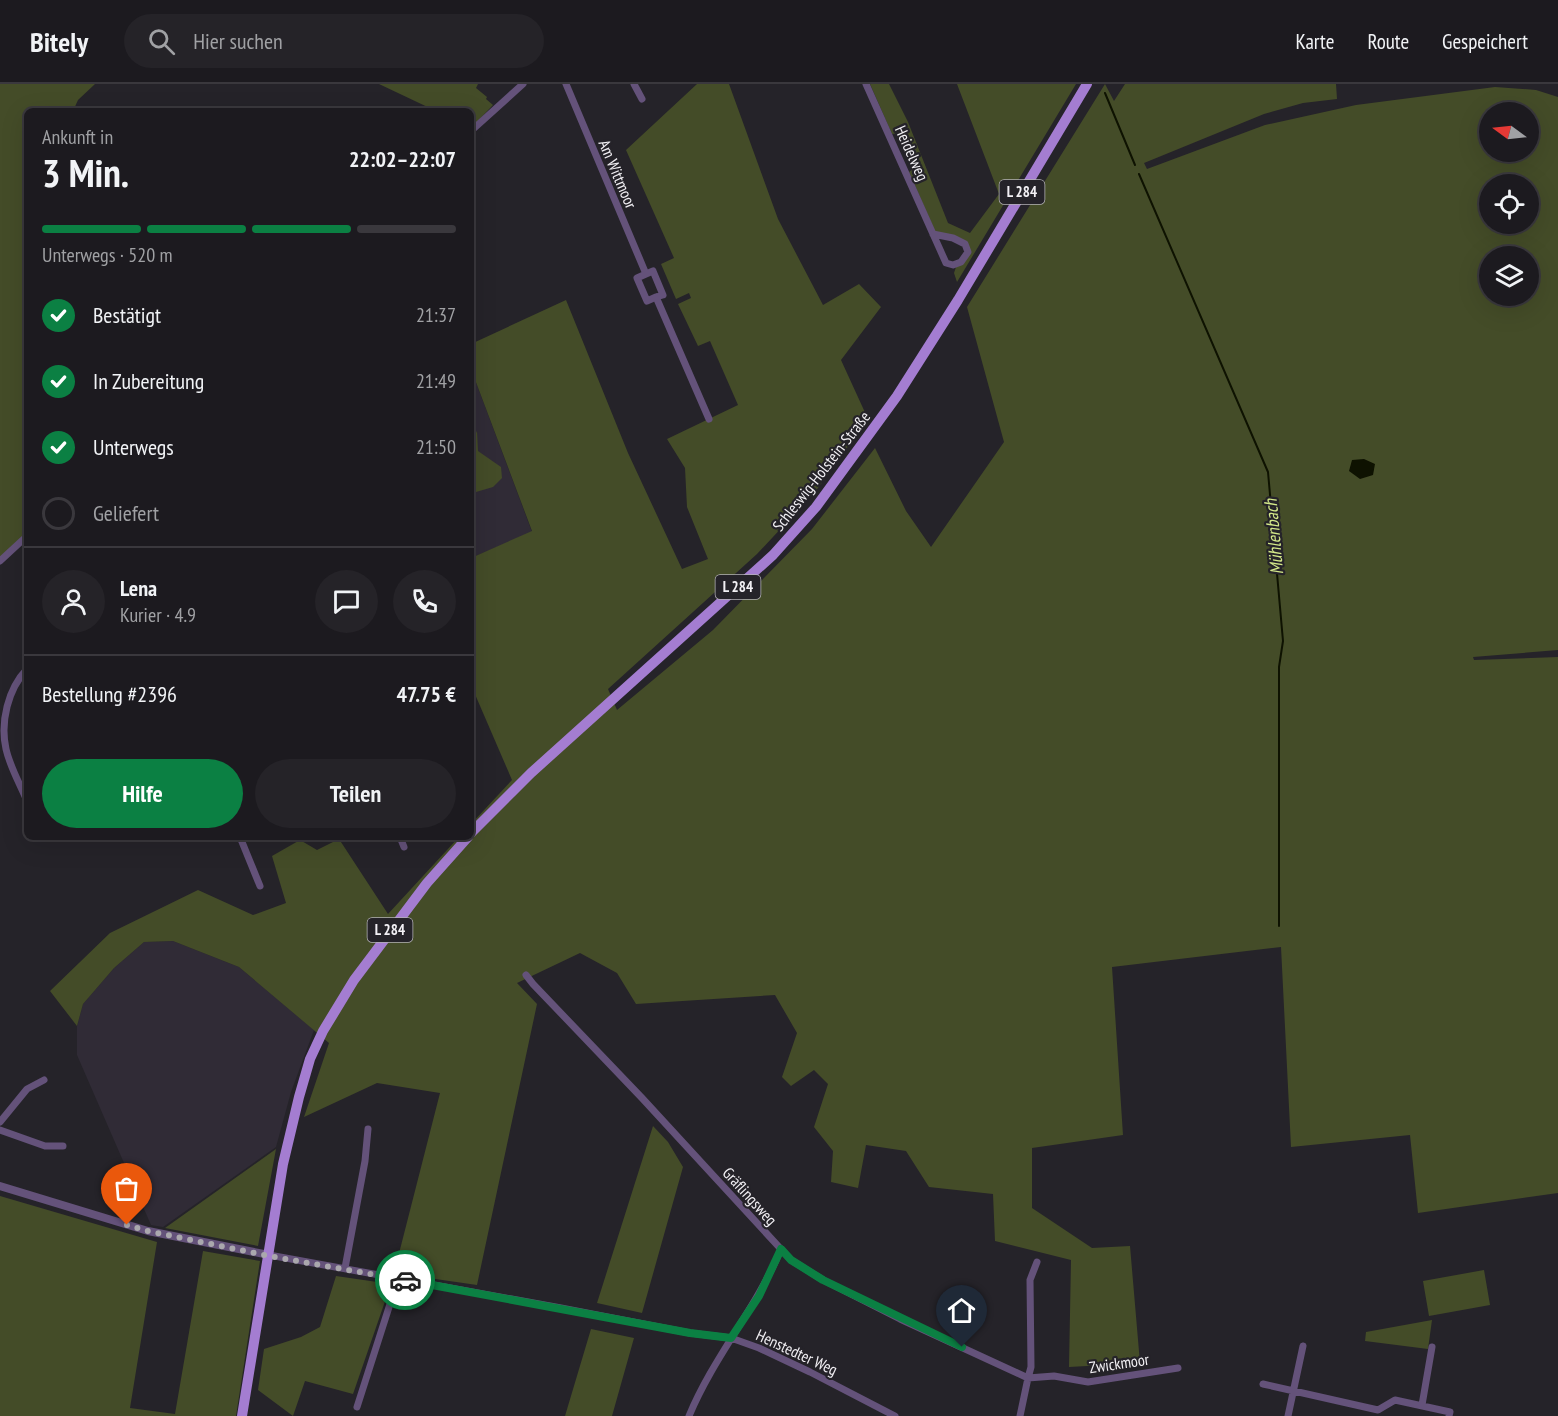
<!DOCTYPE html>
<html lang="de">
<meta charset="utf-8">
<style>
:root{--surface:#1c1a1f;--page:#252328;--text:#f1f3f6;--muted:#a0a1a4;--line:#3a383d;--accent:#0b8043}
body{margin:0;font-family:"PT Sans Narrow",sans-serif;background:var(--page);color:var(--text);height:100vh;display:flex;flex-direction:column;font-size:22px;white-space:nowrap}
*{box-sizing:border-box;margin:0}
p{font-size:20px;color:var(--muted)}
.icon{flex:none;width:33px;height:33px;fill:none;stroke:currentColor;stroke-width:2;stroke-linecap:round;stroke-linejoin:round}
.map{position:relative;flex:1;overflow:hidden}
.details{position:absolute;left:24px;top:24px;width:450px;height:732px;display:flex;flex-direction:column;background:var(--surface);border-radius:9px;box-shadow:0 6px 24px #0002,0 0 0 2px var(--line)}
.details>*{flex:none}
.needle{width:39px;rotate:285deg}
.controls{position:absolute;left:1479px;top:18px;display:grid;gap:12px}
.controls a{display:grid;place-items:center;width:60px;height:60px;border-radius:50%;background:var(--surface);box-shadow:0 6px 24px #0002,0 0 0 2px var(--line);font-size:30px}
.pin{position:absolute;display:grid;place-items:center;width:51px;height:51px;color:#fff;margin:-62px -26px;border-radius:50% 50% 50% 0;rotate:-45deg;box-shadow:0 0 6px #0007}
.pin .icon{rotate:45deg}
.courier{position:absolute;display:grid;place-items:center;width:60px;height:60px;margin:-30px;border:4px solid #0b8043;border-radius:50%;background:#fff;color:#222;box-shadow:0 2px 8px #0007}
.summary em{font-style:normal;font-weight:800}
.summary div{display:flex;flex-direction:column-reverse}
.summary{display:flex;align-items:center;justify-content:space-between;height:102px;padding:0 18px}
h1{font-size:39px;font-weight:800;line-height:45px}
.bar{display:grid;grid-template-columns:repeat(4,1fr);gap:9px 6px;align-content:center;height:72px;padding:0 18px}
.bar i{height:8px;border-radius:4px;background:var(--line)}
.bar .active{background:var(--accent)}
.bar p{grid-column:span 4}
.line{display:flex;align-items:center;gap:15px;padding:0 18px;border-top:2px solid var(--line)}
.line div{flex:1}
.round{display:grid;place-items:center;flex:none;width:63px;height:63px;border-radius:32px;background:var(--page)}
ol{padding:0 18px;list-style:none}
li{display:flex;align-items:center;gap:18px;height:66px}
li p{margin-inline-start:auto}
li .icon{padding:6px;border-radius:50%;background:var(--accent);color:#fff;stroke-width:4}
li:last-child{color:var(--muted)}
li i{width:33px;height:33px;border:3px solid var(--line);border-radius:50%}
.button{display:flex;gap:12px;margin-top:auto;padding:12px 18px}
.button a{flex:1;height:69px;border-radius:36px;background:var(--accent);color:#fff;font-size:24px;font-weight:800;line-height:69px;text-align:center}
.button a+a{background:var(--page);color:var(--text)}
header{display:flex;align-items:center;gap:36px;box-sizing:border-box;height:84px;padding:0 30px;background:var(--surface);border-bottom:2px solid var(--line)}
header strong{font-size:28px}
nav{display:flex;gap:33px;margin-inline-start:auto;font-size:21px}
.search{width:420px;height:54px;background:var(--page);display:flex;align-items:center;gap:15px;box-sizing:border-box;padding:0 21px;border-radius:33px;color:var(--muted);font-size:22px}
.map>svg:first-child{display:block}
</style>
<header>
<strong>Bitely</strong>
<div class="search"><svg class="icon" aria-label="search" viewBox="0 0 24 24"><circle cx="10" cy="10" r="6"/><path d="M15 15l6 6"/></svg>Hier suchen</div>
<nav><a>Karte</a><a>Route</a><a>Gespeichert</a></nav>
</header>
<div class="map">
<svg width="1558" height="1332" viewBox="0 0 1558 1332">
<rect width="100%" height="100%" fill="#252329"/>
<!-- built -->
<path fill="#302b36" d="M 471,285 L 532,448 L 471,474 Z
M 173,857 L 239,883 L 314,946 L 291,1008 L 276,1063 L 163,1143 L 151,1141 L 77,971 L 77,942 L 83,920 L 114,884 L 144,858 Z"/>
<!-- green -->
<path fill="#444c28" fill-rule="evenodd" d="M 0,0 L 95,0 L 78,16 L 73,27 L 27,27 L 27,448 L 0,474 Z
M 379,0 L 478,0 L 476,4 L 487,13 L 486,15 L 493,21 L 471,44 L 471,27 L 436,27 Z
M 697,0 L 729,0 L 778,135 L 823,221 L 859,200 L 881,223 L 841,276 L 868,335 L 815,408 L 757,470 L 608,605 L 617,626 L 713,546 L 812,445 L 875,364 L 906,427 L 931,463 L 1004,358 L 967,223 L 1105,0 L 1114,17 L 1125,0 L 1336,0 L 1337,15 L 1303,19 L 1264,30 L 1144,79 L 1147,85 L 1265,41 L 1356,21 L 1495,3 L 1536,6 L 1558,13 L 1558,566 L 1473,573 L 1474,576 L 1558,573 L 1558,1109 L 1418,1129 L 1410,1051 L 1291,1063 L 1281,863 L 1112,883 L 1123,1051 L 1032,1064 L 1032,1124 L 1092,1164 L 1130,1162 L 1140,1279 L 1069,1283 L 1071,1176 L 995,1157 L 993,1110 L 929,1103 L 906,1067 L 866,1061 L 858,1104 L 831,1098 L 833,1067 L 814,1043 L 828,1000 L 814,986 L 791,1002 L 782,993 L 797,949 L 775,911 L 636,920 L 617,889 L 580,869 L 517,899 L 537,920 L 477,1201 L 394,1189 L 440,1009 L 377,999 L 304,1033 L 329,959 L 239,883 L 173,857 L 144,858 L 114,884 L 83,920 L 77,942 L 50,907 L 110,849 L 198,806 L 253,831 L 286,819 L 272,772 L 300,756 L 317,766 L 339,755 L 388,830 L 459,753 L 471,753 L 471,740 L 512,696 L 471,601 L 471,474 L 532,447 L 471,285 L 471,260 L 566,216 L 628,369 L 682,485 L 708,475 L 687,423 L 685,384 L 667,355 L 738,321 L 710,257 L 698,262 L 678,220 L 691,214 L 689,209 L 676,215 L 661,180 L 674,174 L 626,66 ZM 1490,28 L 1528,28 L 1528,68 L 1490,68 ZM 1490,100 L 1528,100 L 1528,140 L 1490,140 ZM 1490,172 L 1528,172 L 1528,212 L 1490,212 Z
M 870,0 L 889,0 L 908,38 L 948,139 L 970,149 L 999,110 L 957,0 L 1076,0 L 957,198 L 954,189 L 956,183 L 962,180 L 967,159 L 935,147 L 909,88 L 914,84 L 898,49 L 892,50 Z
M 477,347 L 478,367 L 501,383 L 502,394 L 493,403 L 476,408 L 473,407 L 471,402 L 471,359 Z
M 653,1042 L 668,1058 L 683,1083 L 642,1229 L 597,1219 Z
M 276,1065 L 258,1162 L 165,1144 Z
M 0,1112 L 157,1158 L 130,1324 L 175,1330 L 203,1167 L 260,1177 L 236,1332 L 0,1332 Z
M 1484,1186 L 1490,1221 L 1429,1232 L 1423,1197 Z
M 336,1192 L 391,1200 L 353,1310 L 305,1297 L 293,1332 L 258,1306 L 264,1265 L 301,1253 L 320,1243 Z
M 1432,1236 L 1428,1265 L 1365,1257 L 1366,1248 Z
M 591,1245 L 634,1254 L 612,1332 L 565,1332 Z"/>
<!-- water -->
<path fill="#0e1201" d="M 1364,375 L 1375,380 L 1373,391 L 1360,395 L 1349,387 L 1352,376 Z"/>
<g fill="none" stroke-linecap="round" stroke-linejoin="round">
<!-- stream -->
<path stroke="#0e1201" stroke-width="2" d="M 1105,9 L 1135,81
M 1139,90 L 1268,388 L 1283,557 L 1279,583 L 1279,842"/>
<!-- minor -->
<path stroke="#64527a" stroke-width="7" d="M 566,0 L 646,190 L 637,194 L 647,217 L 656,213 L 709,335
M 634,0 L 642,15
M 866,0 L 946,179 L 953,181 L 961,178 L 968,168 L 965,160 L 953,154 L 933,150
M 471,47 L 523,0
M 646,190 L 653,187 L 663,211 L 656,213
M 0,477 L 27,452
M 27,585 C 8,605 0,638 6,665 C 10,683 20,700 27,717
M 49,753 L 66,753
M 240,753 L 260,802
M 400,753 L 404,763
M 526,891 L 533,900 L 642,1014 L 791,1176 L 823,1196 L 900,1235 L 1028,1294 L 1031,1283 L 1030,1196 L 1037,1178
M 0,1038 L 27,1005 L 44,996
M 0,1046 L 45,1062 L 63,1062
M 269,1171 L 561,1224 L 690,1249 L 731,1254 L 759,1264 L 810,1288 L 895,1332
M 345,1184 L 365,1077 L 368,1045
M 1263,1300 L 1378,1326 L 1395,1316 L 1450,1328 L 1449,1332
M 1422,1321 L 1432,1263
M 357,1323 L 398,1195
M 689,1332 C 714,1272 756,1225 781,1165
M 1020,1332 L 1028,1294 L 1054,1292 L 1088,1298 L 1178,1284
M 1288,1332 L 1303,1262"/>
<!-- tertiary -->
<path stroke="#64527a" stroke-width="8" d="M 0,1102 L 148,1147 L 269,1171"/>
<!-- primary -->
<path stroke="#a47dd1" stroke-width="10" d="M 471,749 L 531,689 L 773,471 L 816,423 L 897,312 L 958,216 L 1087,0
M 242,1332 L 283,1080 L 299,1013 L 310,975 L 323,947 L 354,896 L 427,799 L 468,753"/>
</g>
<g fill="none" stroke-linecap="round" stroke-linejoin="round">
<!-- done -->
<path stroke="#aaa8ad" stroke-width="6" stroke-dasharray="0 10.8" d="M 127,1141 L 148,1147 L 269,1172 L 405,1196"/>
<!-- route -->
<path stroke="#0b8043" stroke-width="8" d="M 405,1196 L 690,1249 L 731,1254 L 759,1212 L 781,1165 L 791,1176 L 823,1196 L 962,1263"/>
</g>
<g text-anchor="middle" stroke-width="4.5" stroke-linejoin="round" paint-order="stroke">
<!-- shield labels -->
<g fill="#252329" stroke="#b4b2b7" stroke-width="1.5">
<rect x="999.5" y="96" width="45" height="24" rx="4.5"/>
<rect x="715.5" y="491" width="45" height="24" rx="4.5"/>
<rect x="367.5" y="834" width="45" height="24" rx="4.5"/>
</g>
<g font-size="15" font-weight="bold" fill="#f2f0f4">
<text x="1022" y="113">L 284</text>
<text x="738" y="508">L 284</text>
<text x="390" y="851">L 284</text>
</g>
<!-- street labels -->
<g font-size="16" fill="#f2f0f4" stroke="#252329">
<text transform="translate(912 69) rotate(66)" y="6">Heidelweg</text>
<text transform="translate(618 90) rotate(67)" y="6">Am Wittmoor</text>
<text transform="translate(821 387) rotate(-52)" y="6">Schleswig-Holstein-Straße</text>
<text transform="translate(750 1112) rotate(48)" y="6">Gräflingsweg</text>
<text transform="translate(797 1268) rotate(25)" y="6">Henstedter Weg</text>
<text transform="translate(1119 1279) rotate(-8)" y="6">Zwickmoor</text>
</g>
<!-- water labels -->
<g font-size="18" font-style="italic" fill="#d4e98a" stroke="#252329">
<text transform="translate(1274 453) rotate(-95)" y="6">Mühlenbach</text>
</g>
</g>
</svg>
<div class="controls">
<a><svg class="needle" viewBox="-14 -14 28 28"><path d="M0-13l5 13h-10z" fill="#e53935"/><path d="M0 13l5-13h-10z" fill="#a0a1a4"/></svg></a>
<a><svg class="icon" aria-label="locate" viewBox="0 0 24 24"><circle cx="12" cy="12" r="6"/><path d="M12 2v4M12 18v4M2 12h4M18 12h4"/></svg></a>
<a><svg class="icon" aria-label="layers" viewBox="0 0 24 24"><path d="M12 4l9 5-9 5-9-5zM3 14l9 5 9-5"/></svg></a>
</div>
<div class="pin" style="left:127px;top:1141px;background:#ea580c"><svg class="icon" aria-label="bag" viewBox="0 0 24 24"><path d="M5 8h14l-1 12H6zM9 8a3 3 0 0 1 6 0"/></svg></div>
<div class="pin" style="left:962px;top:1263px;background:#1f2937"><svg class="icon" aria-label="home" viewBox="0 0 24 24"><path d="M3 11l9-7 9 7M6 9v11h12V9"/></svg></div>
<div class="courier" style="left:405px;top:1196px"><svg class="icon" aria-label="car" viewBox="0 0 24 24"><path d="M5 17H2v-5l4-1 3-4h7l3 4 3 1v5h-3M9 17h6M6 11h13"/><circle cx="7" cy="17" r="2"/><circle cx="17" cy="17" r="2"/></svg></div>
<section class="details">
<div class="summary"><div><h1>3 Min.</h1><p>Ankunft in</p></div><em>22:02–22:07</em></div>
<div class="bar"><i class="active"></i><i class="active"></i><i class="active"></i><i></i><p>Unterwegs · 520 m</p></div>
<ol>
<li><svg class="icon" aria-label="check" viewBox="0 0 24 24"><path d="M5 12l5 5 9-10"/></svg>Bestätigt<p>21:37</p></li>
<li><svg class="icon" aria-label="check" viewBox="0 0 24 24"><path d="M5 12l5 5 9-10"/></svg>In Zubereitung<p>21:49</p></li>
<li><svg class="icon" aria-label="check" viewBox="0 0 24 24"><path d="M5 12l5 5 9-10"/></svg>Unterwegs<p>21:50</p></li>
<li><i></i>Geliefert</li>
</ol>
<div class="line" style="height:108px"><a class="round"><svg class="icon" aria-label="person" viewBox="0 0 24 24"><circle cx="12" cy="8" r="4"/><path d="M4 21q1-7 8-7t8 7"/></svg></a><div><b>Lena</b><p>Kurier · 4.9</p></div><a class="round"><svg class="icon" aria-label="chat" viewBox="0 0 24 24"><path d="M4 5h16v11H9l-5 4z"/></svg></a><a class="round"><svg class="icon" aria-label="phone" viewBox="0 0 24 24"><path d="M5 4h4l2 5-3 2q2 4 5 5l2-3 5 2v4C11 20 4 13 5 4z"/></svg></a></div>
<div class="line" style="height:78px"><div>Bestellung #2396</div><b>47.75 €</b></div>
<div class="button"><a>Hilfe</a><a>Teilen</a></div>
</section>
</div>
